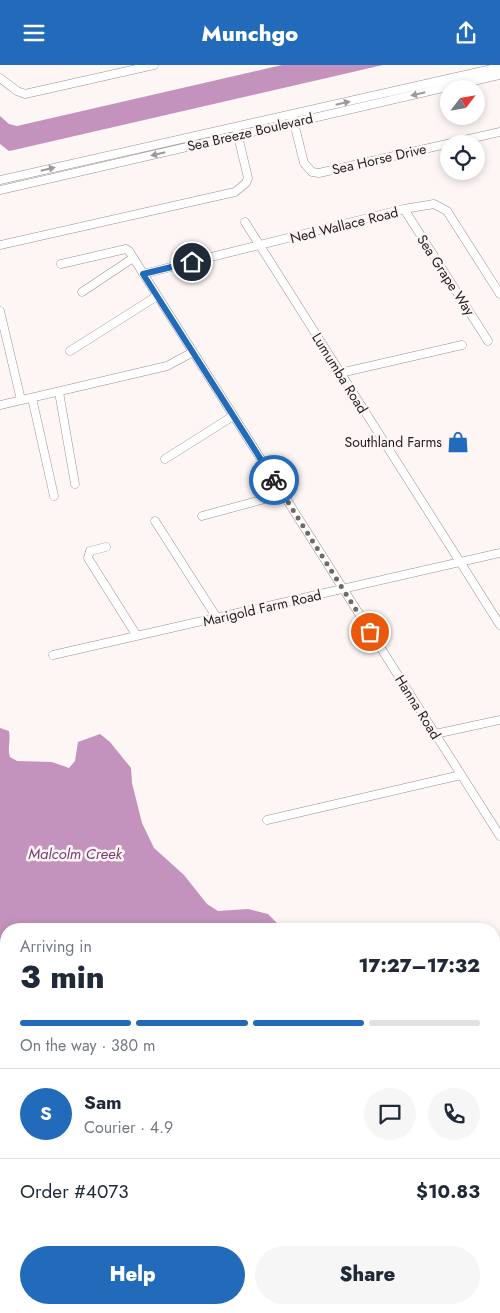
<!DOCTYPE html>
<meta charset="utf-8">
<style>
:root{--surface:#fff;--page:#f6f6f7;--text:#1f2937;--muted:#747a83;--line:#e0e1e3;--accent:#226bbb}
body{margin:0;font-family:Jost,sans-serif;background:var(--page);color:var(--text);height:100vh;display:flex;flex-direction:column;font-size:19px;white-space:nowrap}
*{box-sizing:border-box;margin:0}
p{font-size:16px;color:var(--muted)}
.icon{flex:none;width:28px;height:28px;fill:none;stroke:currentColor;stroke-width:2;stroke-linecap:round;stroke-linejoin:round}
.map{position:relative;flex:1;overflow:hidden}
.side{position:absolute;left:0px;top:858px;width:500px;height:391px;display:flex;flex-direction:column;background:var(--surface);border-radius:20px 20px 0 0;box-shadow:0 2px 8px #0003}
.side>*{flex:none}
.needle{width:32px;rotate:59deg}
.tools{position:absolute;left:440px;top:15px;display:grid;gap:10px}
.tools a{display:grid;place-items:center;width:45px;height:45px;border-radius:50%;background:var(--surface);box-shadow:0 2px 8px #0003;font-size:25px}
.pin{position:absolute;display:grid;place-items:center;width:42px;height:42px;color:#fff;margin:-21px;border:2px solid #fff;border-radius:50%;box-shadow:0 1px 5px #0007}
.courier{position:absolute;display:grid;place-items:center;width:50px;height:50px;margin:-25px;border:4px solid #226bbb;border-radius:50%;background:#fff;color:#222;box-shadow:0 1px 6px #0007}
.headline em{font-style:normal;font-weight:800}
.headline div{display:flex;flex-direction:column-reverse}
.headline{display:flex;align-items:center;justify-content:space-between;height:85px;padding:0 20px}
h1{font-size:32px;font-weight:800;line-height:38px}
.bar{display:grid;grid-template-columns:repeat(4,1fr);gap:8px 5px;align-content:center;height:60px;padding:0 20px}
.bar i{height:6px;border-radius:4px;background:var(--line)}
.bar .active{background:var(--accent)}
.bar p{grid-column:span 4}
.line{display:flex;align-items:center;gap:12px;padding:0 20px;border-top:1px solid var(--line)}
.line div{flex:1}
.round{display:grid;place-items:center;flex:none;width:52px;height:52px;border-radius:26px;background:var(--page)}
.cta{display:flex;gap:10px;margin-top:auto;padding:10px 20px}
.cta a{flex:1;height:58px;border-radius:30px;background:var(--accent);color:#fff;font-size:20px;font-weight:800;line-height:58px;text-align:center}
.cta a+a{background:var(--page);color:var(--text)}
header{display:flex;justify-content:space-between;align-items:center;height:65px;padding:0 20px;background:var(--accent);color:#fff;font-size:22px;font-weight:800}
.map>svg:first-child{display:block}
</style>
<header><svg class="icon" aria-label="menu" viewBox="0 0 24 24"><path d="M4 6h16M4 12h16M4 18h16"/></svg>Munchgo<svg class="icon" aria-label="share" viewBox="0 0 24 24"><path d="M12 15V3M7 8l5-5 5 5M5 13v7h14v-7"/></svg></header>
<div class="map">
<svg width="500" height="1248" viewBox="0 0 500 1248">
<rect width="100%" height="100%" fill="#fef5f5"/>
<!-- water -->
<path fill="#c493bd" d="M 282,0 L 383,0 L 14,85 L 9,86 L 0,79 L 0,51 L 9,59 L 17,61 Z
M 0,663 L 9,666 C 11,676 7,683 10,692 L 17,696 L 52,697 L 69,703 L 75,696 L 78,677 L 100,669 L 110,677 L 131,703 L 132,718 L 142,758 L 154,783 L 184,810 L 207,839 L 218,846 L 248,844 L 268,849 L 283,864 L 6,864 L 6,970 L 0,964 Z
M 494,1034 L 500,1040 L 500,1110 L 494,1100 Z
M 0,1046 L 6,1047 L 6,1242 L 315,1243 L 312,1248 L 0,1248 Z
M 335,1243 L 416,1243 L 421,1248 L 330,1248 Z"/>
<g fill="none" stroke-linecap="round" stroke-linejoin="round">
<!-- minor casing -->
<g stroke="#9a9090" stroke-width="9">
<path id="minor" d="M 0,13 L 17,26 L 25,29 L 154,0
M 293,54 L 304,98 L 312,107 L 319,108 L 500,67
M 0,115 L 500,2
M 0,125 L 500,10
M 404,144 L 488,276
M 245,157 L 500,560
M 0,180 L 235,127 L 246,118 L 248,113 L 237,67
M 61,199 L 126,184 L 129,186 L 500,771
M 143,209 L 404,144 L 434,139 L 447,146 L 500,229
M 82,227 L 133,193
M 0,246 L 21,335
M 70,286 L 157,231
M 340,308 L 462,280
M 59,327 L 75,419
M 32,333 L 54,431
M 0,340 L 167,301 L 193,287
M 165,394 L 233,351
M 202,451 L 283,429
M 155,456 L 217,553
M 106,482 L 90,486 L 88,493 L 137,571
M 53,590 L 500,488
M 435,669 L 500,655
M 267,755 L 461,710
M 494,972 L 500,971
M 494,1002 L 500,1009"/>
</g>
<!-- minor -->
<use href="#minor" stroke="#fff" stroke-width="8"/>
</g>
<!-- one-way arrows -->
<defs><path id="oneway-solid" d="M-6-.8H1V-3.2L6.5 0L1 3.2V.8H-6Z" transform="scale(1.25)"/></defs>
<g fill="#9c9a9a">
<use href="#oneway-solid" transform="translate(418 29) rotate(167)"/>
<use href="#oneway-solid" transform="translate(343 38) rotate(-13)"/>
<use href="#oneway-solid" transform="translate(158 89) rotate(167)"/>
<use href="#oneway-solid" transform="translate(48 104) rotate(-13)"/>
</g>
<g fill="none" stroke-linecap="round" stroke-linejoin="round">
<!-- done -->
<path stroke="#6f6969" stroke-width="5" stroke-dasharray="0 9" d="M 274,415 L 370,567"/>
<!-- route -->
<path stroke="#226bbb" stroke-width="6" d="M 192,197 L 143,209 L 274,415"/>
</g>
<!-- icons -->
<defs>
<g id="shop-bare" transform="scale(1.725)"><path d="M-5-2.5h2.3a2.7 3.5 0 0 1 5.4 0H5L5.5 6h-11ZM-1.5-2.5h3a1.5 2.3 0 0 0-3 0Z" fill="#226bbb" stroke="#fef5f5" stroke-width="2.5" paint-order="stroke"/></g>
</defs>
<g fill-rule="evenodd">
<use href="#shop-bare" x="458" y="377"/>
</g>
<g text-anchor="middle" stroke-width="5" stroke-linejoin="round" paint-order="stroke">
<!-- street labels -->
<g font-size="14" fill="#221e1e" stroke="#fef5f5">
<text transform="translate(250 67) rotate(-13)" y="5">Sea Breeze Boulevard</text>
<text transform="translate(379 94) rotate(-13)" y="5">Sea Horse Drive</text>
<text transform="translate(344 160) rotate(-14)" y="5">Ned Wallace Road</text>
<text transform="translate(446 210) rotate(57)" y="5">Sea Grape Way</text>
<text transform="translate(340 308) rotate(58)" y="5">Lumumba Road</text>
<text transform="translate(262 543) rotate(-13)" y="5">Marigold Farm Road</text>
<text transform="translate(418 642) rotate(58)" y="5">Hanna Road</text>
</g>
<!-- poi labels -->
<g font-size="14" fill="#221e1e" stroke="#fef5f5" text-anchor="end">
<text x="442" y="382">Southland Farms</text>
</g>
<!-- water labels -->
<g font-size="15" font-style="italic" fill="#7a3d74" stroke="#fef5f5">
<text x="75" y="794">Malcolm Creek</text>
</g>
</g>
</svg>
<div class="tools">
<a><svg class="needle" viewBox="-14 -14 28 28"><path d="M0-13l5 13h-10z" fill="#e53935"/><path d="M0 13l5-13h-10z" fill="#747a83"/></svg></a>
<a><svg class="icon" aria-label="locate" viewBox="0 0 24 24"><circle cx="12" cy="12" r="6"/><path d="M12 2v4M12 18v4M2 12h4M18 12h4"/></svg></a>
</div>
<div class="pin" style="left:370px;top:567px;background:#ea580c"><svg class="icon" aria-label="bag" viewBox="0 0 24 24"><path d="M5 8h14l-1 12H6zM9 8a3 3 0 0 1 6 0"/></svg></div>
<div class="pin" style="left:192px;top:197px;background:#1f2937"><svg class="icon" aria-label="home" viewBox="0 0 24 24"><path d="M3 11l9-7 9 7M6 9v11h12V9"/></svg></div>
<div class="courier" style="left:274px;top:415px"><svg class="icon" aria-label="bike" viewBox="0 0 24 24"><circle cx="6" cy="16" r="4"/><circle cx="18" cy="16" r="4"/><path d="M6 16l4-8h5l3 8M10 8l3 8H6M13 5h3"/></svg></div>
<section class="side">
<div class="headline"><div><h1>3 min</h1><p>Arriving in</p></div><em>17:27–17:32</em></div>
<div class="bar"><i class="active"></i><i class="active"></i><i class="active"></i><i></i><p>On the way · 380 m</p></div>
<div class="line" style="height:90px"><b class="round" style="background:var(--accent);color:#fff">S</b><div><b>Sam</b><p>Courier · 4.9</p></div><a class="round"><svg class="icon" aria-label="chat" viewBox="0 0 24 24"><path d="M4 5h16v11H9l-5 4z"/></svg></a><a class="round"><svg class="icon" aria-label="phone" viewBox="0 0 24 24"><path d="M5 4h4l2 5-3 2q2 4 5 5l2-3 5 2v4C11 20 4 13 5 4z"/></svg></a></div>
<div class="line" style="height:65px"><div>Order #4073</div><b>$10.83</b></div>
<div class="cta"><a>Help</a><a>Share</a></div>
</section>
</div>
